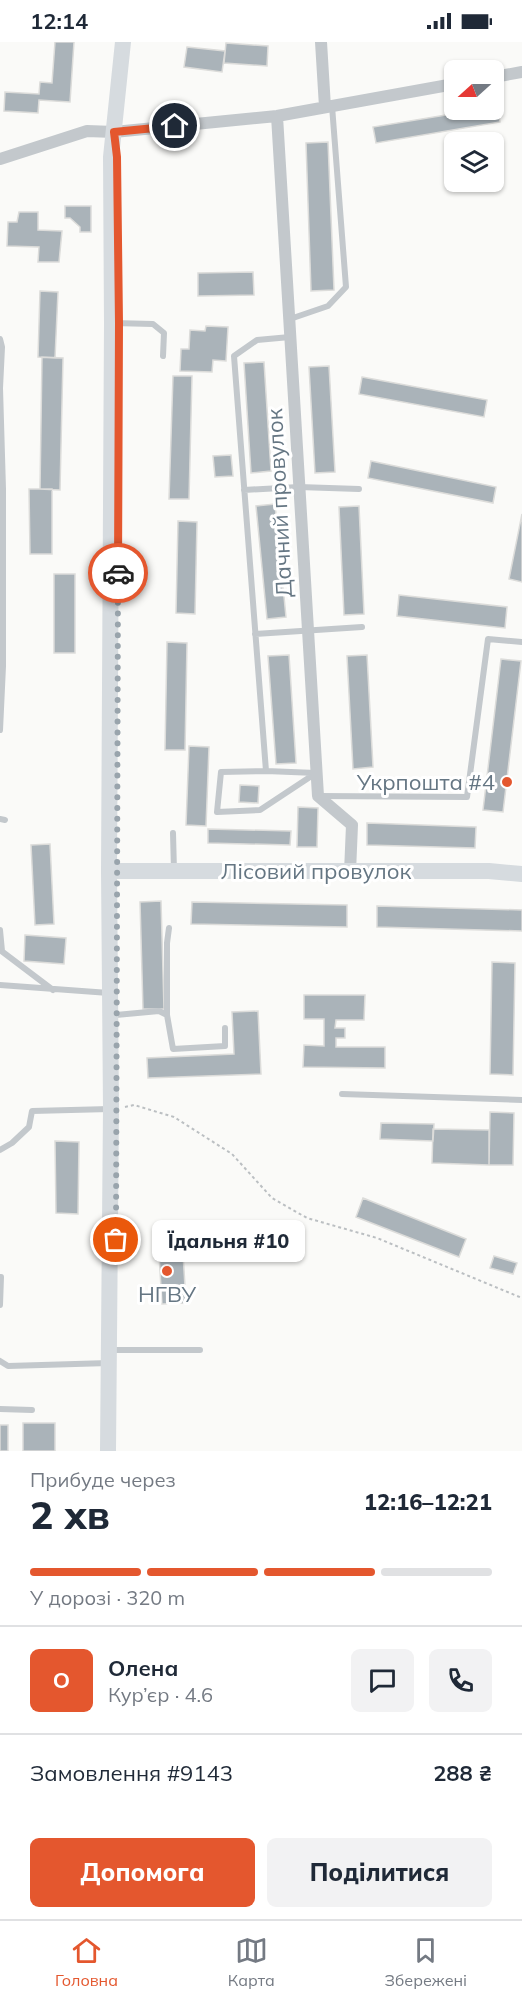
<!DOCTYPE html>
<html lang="uk">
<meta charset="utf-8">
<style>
:root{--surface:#fff;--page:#f2f2f3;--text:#1f2937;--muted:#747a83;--line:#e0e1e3;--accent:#e4572e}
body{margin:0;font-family:Mulish,sans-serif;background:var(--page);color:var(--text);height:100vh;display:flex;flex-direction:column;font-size:22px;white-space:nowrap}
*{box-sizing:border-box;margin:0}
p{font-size:20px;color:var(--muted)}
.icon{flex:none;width:33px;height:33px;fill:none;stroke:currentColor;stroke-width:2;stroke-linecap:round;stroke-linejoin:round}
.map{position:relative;height:1409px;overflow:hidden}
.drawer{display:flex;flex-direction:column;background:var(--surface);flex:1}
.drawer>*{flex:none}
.needle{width:39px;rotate:249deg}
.tools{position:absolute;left:444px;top:18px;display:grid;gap:12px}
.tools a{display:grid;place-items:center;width:60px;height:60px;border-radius:9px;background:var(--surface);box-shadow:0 2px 4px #0004;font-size:30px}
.pin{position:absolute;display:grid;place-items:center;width:51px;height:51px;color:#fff;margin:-26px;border:3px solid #fff;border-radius:50%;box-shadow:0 2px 6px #0007}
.courier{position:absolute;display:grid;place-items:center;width:60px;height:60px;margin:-30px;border:4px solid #e4572e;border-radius:50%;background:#fff;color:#222;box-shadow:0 2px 8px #0007}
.bubble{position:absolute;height:42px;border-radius:9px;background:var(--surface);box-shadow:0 2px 4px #0004;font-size:20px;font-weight:800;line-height:42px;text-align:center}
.overview em{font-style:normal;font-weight:800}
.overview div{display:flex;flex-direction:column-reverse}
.overview{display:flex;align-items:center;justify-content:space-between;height:102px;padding:0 30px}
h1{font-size:39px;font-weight:800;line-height:45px}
.bar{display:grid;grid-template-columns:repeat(4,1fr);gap:9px 6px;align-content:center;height:72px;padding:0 30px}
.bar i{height:8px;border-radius:4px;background:var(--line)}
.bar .active{background:var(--accent)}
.bar p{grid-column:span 4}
.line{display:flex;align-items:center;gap:15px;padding:0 30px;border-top:2px solid var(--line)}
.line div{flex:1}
.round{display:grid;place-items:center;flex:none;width:63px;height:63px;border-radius:9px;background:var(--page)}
.primary-button{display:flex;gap:12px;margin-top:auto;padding:12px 30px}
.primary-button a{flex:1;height:69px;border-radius:9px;background:var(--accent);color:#fff;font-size:24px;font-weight:800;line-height:69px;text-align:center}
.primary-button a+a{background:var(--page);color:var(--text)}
.status{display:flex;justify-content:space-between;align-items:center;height:42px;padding:0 30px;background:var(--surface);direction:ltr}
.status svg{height:16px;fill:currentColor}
.dock{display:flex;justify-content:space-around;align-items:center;height:84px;border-top:2px solid var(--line);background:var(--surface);font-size:16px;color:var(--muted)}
.dock a{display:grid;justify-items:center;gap:3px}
.dock .active{color:var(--accent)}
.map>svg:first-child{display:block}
</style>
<div class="status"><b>12:14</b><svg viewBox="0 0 49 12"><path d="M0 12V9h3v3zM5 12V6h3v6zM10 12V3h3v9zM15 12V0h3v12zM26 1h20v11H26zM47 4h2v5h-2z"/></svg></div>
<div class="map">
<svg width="522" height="1409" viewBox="0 0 522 1409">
<rect width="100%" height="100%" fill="#fafaf8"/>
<!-- building -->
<path fill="#aab3b9" stroke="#dcdcda" stroke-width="1.5" d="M 55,0 L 74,0 L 70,60 L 39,58 L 38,71 L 4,69 L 5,50 L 39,52 L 40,40 L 52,41 Z
M 226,1 L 268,4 L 267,24 L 224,21 Z
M 187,5 L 225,9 L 222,30 L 184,25 Z
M 497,64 L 500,80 L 376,101 L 373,85 L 476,68 L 494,68 L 494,65 Z
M 328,100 L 334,248 L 311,249 L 306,101 Z
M 65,164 L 91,164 L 91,190 L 80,190 L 80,185 L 70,176 L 65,176 Z
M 19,170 L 38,170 L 38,188 L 62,189 L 59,220 L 38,220 L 39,205 L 7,204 L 8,180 L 17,180 Z
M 253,230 L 254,253 L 198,254 L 198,231 Z
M 40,249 L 58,250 L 55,316 L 38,315 Z
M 206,284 L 228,285 L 226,319 L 213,318 L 212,330 L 180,329 L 181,307 L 189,307 L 190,288 L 205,289 Z
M 42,315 L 63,316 L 60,448 L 40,447 Z
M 264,320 L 271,429 L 251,431 L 244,321 Z
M 329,324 L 335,430 L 315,431 L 309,325 Z
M 173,334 L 192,334 L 189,457 L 169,457 Z
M 362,335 L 487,358 L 484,375 L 359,352 Z
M 231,413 L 233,434 L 215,435 L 213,414 Z
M 371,419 L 496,445 L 493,461 L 368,436 Z
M 29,447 L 52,447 L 52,512 L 30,512 Z
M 275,462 L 286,575 L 267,577 L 256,464 Z
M 359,464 L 364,572 L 344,573 L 339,465 Z
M 522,472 L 522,540 L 509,537 Z
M 178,479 L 197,480 L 195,572 L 176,571 Z
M 54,532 L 75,532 L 75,611 L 54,611 Z
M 399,553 L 507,565 L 505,586 L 397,574 Z
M 167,600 L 187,601 L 185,708 L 165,708 Z
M 289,613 L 296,721 L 276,722 L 268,614 Z
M 367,613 L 373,725 L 353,727 L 347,614 Z
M 501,617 L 521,619 L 503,770 L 483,768 Z
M 189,704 L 209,705 L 206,784 L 186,783 Z
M 240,743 L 259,744 L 258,761 L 239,760 Z
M 298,765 L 318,766 L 317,805 L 297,805 Z
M 367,781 L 476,785 L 475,806 L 367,803 Z
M 208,787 L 291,789 L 290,803 L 208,801 Z
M 50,802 L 54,882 L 35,883 L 31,803 Z
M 161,859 L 164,967 L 143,967 L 140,860 Z
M 192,860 L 347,863 L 347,885 L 191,882 Z
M 377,864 L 522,868 L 522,889 L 377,885 Z
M 25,893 L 66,896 L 64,922 L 24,919 Z
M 492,920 L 515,921 L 513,1033 L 490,1032 Z
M 304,953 L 365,953 L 364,978 L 336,978 L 335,986 L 345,986 L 345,996 L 336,996 L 336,1005 L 385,1005 L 385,1026 L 303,1025 L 304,1003 L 324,1004 L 324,977 L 304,977 Z
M 258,969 L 261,1032 L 148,1036 L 147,1016 L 234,1012 L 232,970 Z
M 490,1070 L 514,1071 L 513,1123 L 489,1123 Z
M 381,1081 L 434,1082 L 433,1099 L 380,1097 Z
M 433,1087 L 489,1088 L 489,1123 L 432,1121 Z
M 55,1099 L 79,1100 L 78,1172 L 56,1171 Z
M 363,1156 L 466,1197 L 459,1215 L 356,1175 Z
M 182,1195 L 186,1261 L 162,1262 L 158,1196 Z
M 494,1214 L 517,1221 L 513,1232 L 490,1226 Z
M 23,1381 L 55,1381 L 55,1409 L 23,1409 Z
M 0,1383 L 8,1383 L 8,1409 L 0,1409 Z"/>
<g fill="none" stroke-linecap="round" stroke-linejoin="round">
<!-- path -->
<path stroke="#bbbfc2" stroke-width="2" stroke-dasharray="3 3" stroke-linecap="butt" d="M 125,1065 L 134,1063 L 174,1075 L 232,1112 L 272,1156 L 307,1176 L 377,1196 L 522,1256"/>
<!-- lane -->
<path stroke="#c3c8cc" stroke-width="6" d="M 290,277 L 328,264 L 346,245 L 332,64
M 113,281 L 153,282 L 164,291 L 163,314
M 290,295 L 257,298 L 234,314 L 266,729 L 316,731
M 0,297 L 2,305 L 0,346 L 3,447 L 3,624 L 0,688
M 244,448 L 299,445 L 359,447
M 255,592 L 362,585
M 266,729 L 221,730 L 217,770 L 260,768 L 316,731
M 320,754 L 467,755 L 488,597 L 522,600
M 0,777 L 5,778
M 173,791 L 174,829
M 0,888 L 2,909
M 0,908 L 53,948
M 0,943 L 109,951
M 116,973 L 159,969 L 167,973 L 173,1007 L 225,1004 L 225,986
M 167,973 L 167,901 L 169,886
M 342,1052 L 522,1058
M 0,1108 L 12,1101 L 29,1085 L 32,1069 L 110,1067
M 0,1263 L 1,1235
M 115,1308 L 200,1308
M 0,1319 L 8,1324 L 109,1321
M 0,1367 L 32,1368"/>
<!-- street -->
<path stroke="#c3c8cc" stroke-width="12" d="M 321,0 L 325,65
M 494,35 L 522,30
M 277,74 L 318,754 L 352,783 L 350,830
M 0,117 L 87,89 L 114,90 L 277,74 L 454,42"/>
<!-- secondary -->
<path stroke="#d6dbdf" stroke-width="16" d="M 109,829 L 489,829 L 522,832
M 108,1409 L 111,1067 L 109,829 L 112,281 L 111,115 L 123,0"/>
</g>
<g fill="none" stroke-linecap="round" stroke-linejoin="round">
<!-- done -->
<path stroke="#99a4ac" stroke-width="6" stroke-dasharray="0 10.8" d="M 116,1198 L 118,531"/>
<!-- route -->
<path stroke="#e4572e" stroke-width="8" d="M 118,531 L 119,281 L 117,115 L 114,90 L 175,84"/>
</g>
<!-- markers -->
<g fill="#e4572e" stroke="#fff" stroke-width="2">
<circle cx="507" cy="740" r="6"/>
<circle cx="167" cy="1229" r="6"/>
</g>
<g text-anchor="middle" stroke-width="6" stroke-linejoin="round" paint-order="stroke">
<!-- street labels -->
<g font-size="22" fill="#657683" stroke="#fff">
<text transform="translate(279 461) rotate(-93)" y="8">Дачний провулок</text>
<text x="316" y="837">Лісовий провулок</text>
</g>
<!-- poi labels -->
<g font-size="22" fill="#657683" stroke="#fff" text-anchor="end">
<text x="495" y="748">Укрпошта #4</text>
<text x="167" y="1260" text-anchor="middle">НГВУ</text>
</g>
</g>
</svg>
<div class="tools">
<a><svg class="needle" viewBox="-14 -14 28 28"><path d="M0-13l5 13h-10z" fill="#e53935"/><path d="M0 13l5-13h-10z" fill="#747a83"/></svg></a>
<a><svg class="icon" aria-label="layers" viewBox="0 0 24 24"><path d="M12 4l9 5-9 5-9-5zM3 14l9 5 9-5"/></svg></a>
</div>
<div class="pin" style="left:116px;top:1198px;background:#ea580c"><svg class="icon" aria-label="bag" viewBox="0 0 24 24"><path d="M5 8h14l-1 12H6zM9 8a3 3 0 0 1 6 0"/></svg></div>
<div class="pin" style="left:175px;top:84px;background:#1f2937"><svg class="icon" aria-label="home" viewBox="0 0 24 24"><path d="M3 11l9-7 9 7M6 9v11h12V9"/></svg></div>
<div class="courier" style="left:118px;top:531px"><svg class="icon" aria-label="car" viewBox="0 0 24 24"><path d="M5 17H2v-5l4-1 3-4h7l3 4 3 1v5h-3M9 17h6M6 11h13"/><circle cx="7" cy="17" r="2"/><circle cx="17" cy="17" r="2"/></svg></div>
<div class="bubble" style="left:152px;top:1178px;width:153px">Їдальня #10</div>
</div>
<section class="drawer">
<div class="overview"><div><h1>2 хв</h1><p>Прибуде через</p></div><em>12:16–12:21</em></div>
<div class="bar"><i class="active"></i><i class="active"></i><i class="active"></i><i></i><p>У дорозі · 320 m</p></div>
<div class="line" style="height:108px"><b class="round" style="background:var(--accent);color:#fff">О</b><div><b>Олена</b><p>Кур’єр · 4.6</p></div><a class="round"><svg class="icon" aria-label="chat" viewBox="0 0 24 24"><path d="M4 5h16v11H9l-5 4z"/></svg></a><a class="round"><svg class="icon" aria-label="phone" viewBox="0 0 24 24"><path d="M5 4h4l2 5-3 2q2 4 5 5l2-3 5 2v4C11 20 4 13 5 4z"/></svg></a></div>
<div class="line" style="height:78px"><div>Замовлення #9143</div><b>288 ₴</b></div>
<div class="primary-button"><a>Допомога</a><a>Поділитися</a></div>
</section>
<nav class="dock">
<a class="active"><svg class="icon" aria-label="home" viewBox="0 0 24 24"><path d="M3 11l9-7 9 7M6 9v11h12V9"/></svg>Головна</a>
<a><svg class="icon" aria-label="map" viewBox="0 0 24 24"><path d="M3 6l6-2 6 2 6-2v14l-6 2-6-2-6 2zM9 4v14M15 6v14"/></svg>Карта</a>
<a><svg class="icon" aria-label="saved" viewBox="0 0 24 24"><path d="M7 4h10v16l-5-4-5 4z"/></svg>Збережені</a>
</nav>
